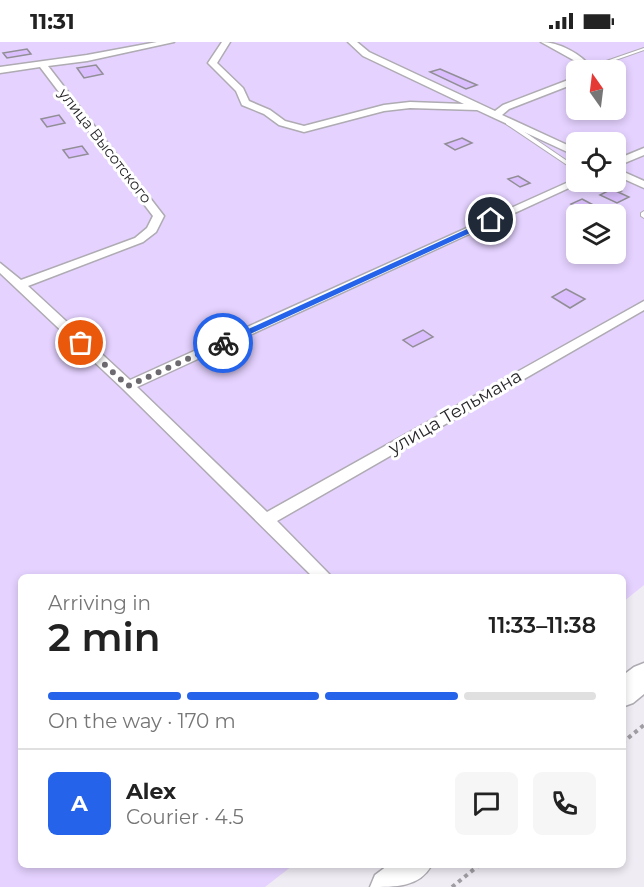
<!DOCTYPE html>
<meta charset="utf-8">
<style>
:root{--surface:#fff;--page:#f6f6f6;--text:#222;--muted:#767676;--line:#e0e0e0;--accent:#2563eb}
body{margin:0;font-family:Montserrat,sans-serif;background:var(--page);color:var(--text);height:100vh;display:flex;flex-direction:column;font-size:22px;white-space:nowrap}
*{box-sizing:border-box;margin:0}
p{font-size:20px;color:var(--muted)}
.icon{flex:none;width:33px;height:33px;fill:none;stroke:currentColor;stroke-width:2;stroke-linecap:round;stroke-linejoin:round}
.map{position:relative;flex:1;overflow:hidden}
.details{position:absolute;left:18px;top:532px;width:608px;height:294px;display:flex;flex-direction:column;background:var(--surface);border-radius:9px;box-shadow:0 3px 9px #0003}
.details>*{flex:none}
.needle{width:39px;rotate:346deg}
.buttons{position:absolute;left:566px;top:18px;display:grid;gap:12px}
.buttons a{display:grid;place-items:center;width:60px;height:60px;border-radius:9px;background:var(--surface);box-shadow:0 3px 9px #0003;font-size:30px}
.pin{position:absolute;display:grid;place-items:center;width:51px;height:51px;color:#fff;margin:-26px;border:3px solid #fff;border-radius:50%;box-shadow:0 2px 6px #0007}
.courier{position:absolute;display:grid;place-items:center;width:60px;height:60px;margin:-30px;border:4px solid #2563eb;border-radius:50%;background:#fff;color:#222;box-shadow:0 2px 8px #0007}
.overview em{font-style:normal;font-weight:600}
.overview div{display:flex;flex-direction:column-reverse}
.overview{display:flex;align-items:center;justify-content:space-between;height:102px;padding:0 30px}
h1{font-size:39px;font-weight:600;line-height:45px}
.bar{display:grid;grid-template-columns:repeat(4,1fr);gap:9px 6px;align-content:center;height:72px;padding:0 30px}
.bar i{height:8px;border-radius:4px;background:var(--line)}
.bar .on{background:var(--accent)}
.bar p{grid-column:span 4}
.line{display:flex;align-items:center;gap:15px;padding:0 30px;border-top:2px solid var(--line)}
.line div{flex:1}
.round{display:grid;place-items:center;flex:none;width:63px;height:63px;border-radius:9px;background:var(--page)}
.status{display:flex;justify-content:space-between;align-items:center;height:42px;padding:0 30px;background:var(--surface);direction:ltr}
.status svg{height:16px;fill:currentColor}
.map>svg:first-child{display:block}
</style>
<div class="status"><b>11:31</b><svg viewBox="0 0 49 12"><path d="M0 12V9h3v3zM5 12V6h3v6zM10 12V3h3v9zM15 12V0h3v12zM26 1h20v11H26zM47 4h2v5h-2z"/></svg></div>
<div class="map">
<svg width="644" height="845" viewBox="0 0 644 845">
<rect width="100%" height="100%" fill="#f0ecf4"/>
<!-- green -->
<path fill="#e5d2ff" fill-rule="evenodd" d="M 0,0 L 644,0 L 644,543 L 623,560 L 622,536 L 21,536 L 21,824 L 292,824 L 265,845 L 0,845 ZM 576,28 L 615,28 L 615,68 L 576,68 ZM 576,100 L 615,100 L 615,140 L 576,140 ZM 576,172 L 615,172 L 615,212 L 576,212 Z"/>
<!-- building -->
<path fill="#dabefd" stroke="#918e95" stroke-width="1.5" d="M 27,7 L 31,12 L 7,16 L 3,11 Z
M 96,23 L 103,32 L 84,36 L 77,26 Z
M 440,27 L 477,43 L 466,47 L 430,30 Z
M 59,73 L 65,81 L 47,85 L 41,77 Z
M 462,96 L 472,101 L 455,108 L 445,102 Z
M 82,104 L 88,112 L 69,116 L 63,108 Z
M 518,134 L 530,141 L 520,145 L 508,137 Z
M 611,144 L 621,149 L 618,150 L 629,155 L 617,161 L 600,153 L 608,149 L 604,147 Z
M 582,157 L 599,166 L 588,171 L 571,162 Z
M 566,247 L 585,257 L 570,266 L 552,255 Z
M 423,288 L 433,295 L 413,305 L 403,298 Z"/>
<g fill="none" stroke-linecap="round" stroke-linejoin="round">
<!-- service casing -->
<g stroke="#aeabb2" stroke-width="2">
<path id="service" d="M 644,6 L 644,8 L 590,27 L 586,26 Z
M 506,80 L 510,80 L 576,125 L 576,129 L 506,82 Z
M 644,169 L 644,176 L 641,174 L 641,171 Z"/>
</g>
<!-- minor casing -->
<g stroke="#aeabb2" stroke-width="3">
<path id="minor" d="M 157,0 L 174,0 L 87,19 L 48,24 L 164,174 L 156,190 L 143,200 L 28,244 L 130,338 L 573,138 L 582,140 L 137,345 L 267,470 L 644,259 L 644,268 L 277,479 L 333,536 L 314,536 L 123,347 L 0,231 L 0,221 L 21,238 L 135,196 L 147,186 L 153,174 L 40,25 L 0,31 L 0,25 L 87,13 Z
M 222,0 L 230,0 L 217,21 L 243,46 L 249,59 L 270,68 L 285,79 L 304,84 L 384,63 L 410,60 L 464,62 L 363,14 L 348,0 L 357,0 L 369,10 L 495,69 L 503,63 L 576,35 L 576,41 L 509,67 L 502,73 L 576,107 L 576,114 L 477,68 L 410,66 L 384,69 L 304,90 L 279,83 L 264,72 L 242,63 L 236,49 L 208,21 Z
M 541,0 C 559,0 581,12 592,26 L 590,28 L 581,28 L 583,26 L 577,20 Z
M 644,106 L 644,113 L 615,125 L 615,118 Z
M 615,126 L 644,139 L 644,146 L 615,133 Z"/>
</g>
<!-- primary casing -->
<g stroke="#aeabb2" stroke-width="3">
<path id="primary" d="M 644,621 L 644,652 L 633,661 L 622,665 L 622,634 L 634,625 Z
M 387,824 L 431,824 C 419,845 396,845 370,845 L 375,833 Z"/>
</g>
<!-- path -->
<path stroke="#9f9ca2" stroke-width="4" stroke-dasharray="4 4" stroke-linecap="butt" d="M 622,701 L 644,683
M 452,845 L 478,824"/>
<!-- service -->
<use href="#service" fill="#fff" fill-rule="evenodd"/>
<!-- minor -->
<use href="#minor" fill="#fff" fill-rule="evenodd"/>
<!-- primary -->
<use href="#primary" fill="#fff" fill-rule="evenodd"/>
</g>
<!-- route -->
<path fill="#2563eb" d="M 491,176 L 494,180 L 226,303 L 218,301 Z"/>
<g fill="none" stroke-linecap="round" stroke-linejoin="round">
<!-- done -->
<path stroke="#6e6b70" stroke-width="6" stroke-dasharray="0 10.8" d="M 81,301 L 128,344 L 223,301"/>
</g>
<g text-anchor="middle" stroke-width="6" stroke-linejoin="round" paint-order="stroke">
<!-- far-street labels -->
<g font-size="15" fill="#282629" stroke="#fff">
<text transform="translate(105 104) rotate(52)" y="5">улица Высотского</text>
</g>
<!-- street labels -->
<g font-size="18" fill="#282629" stroke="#fff">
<text transform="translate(455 370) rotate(-30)" y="6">улица Тельмана</text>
</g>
</g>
</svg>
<div class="buttons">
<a><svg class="needle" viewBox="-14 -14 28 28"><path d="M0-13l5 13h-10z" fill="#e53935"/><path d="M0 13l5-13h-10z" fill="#767676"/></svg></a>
<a><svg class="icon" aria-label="locate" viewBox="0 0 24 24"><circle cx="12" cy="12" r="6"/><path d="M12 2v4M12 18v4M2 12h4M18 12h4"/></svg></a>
<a><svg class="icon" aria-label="layers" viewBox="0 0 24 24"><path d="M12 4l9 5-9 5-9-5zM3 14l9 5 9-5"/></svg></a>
</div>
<div class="pin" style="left:81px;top:301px;background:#ea580c"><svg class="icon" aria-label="bag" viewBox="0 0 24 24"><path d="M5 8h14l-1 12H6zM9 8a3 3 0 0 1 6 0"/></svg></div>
<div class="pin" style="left:491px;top:178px;background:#1f2937"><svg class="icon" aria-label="home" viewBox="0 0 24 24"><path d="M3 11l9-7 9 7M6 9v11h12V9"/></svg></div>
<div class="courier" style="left:223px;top:301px"><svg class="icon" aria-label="bike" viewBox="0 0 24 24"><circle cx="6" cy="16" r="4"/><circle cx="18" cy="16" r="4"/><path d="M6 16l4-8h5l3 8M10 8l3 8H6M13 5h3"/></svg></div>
<section class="details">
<div class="overview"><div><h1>2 min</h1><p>Arriving in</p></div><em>11:33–11:38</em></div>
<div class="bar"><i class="on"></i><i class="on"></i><i class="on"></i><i></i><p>On the way · 170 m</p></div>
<div class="line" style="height:108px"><b class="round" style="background:var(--accent);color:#fff">A</b><div><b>Alex</b><p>Courier · 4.5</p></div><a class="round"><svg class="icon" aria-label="chat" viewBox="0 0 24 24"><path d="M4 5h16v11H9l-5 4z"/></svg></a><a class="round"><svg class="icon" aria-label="phone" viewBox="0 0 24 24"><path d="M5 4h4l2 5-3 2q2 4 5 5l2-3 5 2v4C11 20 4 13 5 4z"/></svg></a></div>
</section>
</div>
